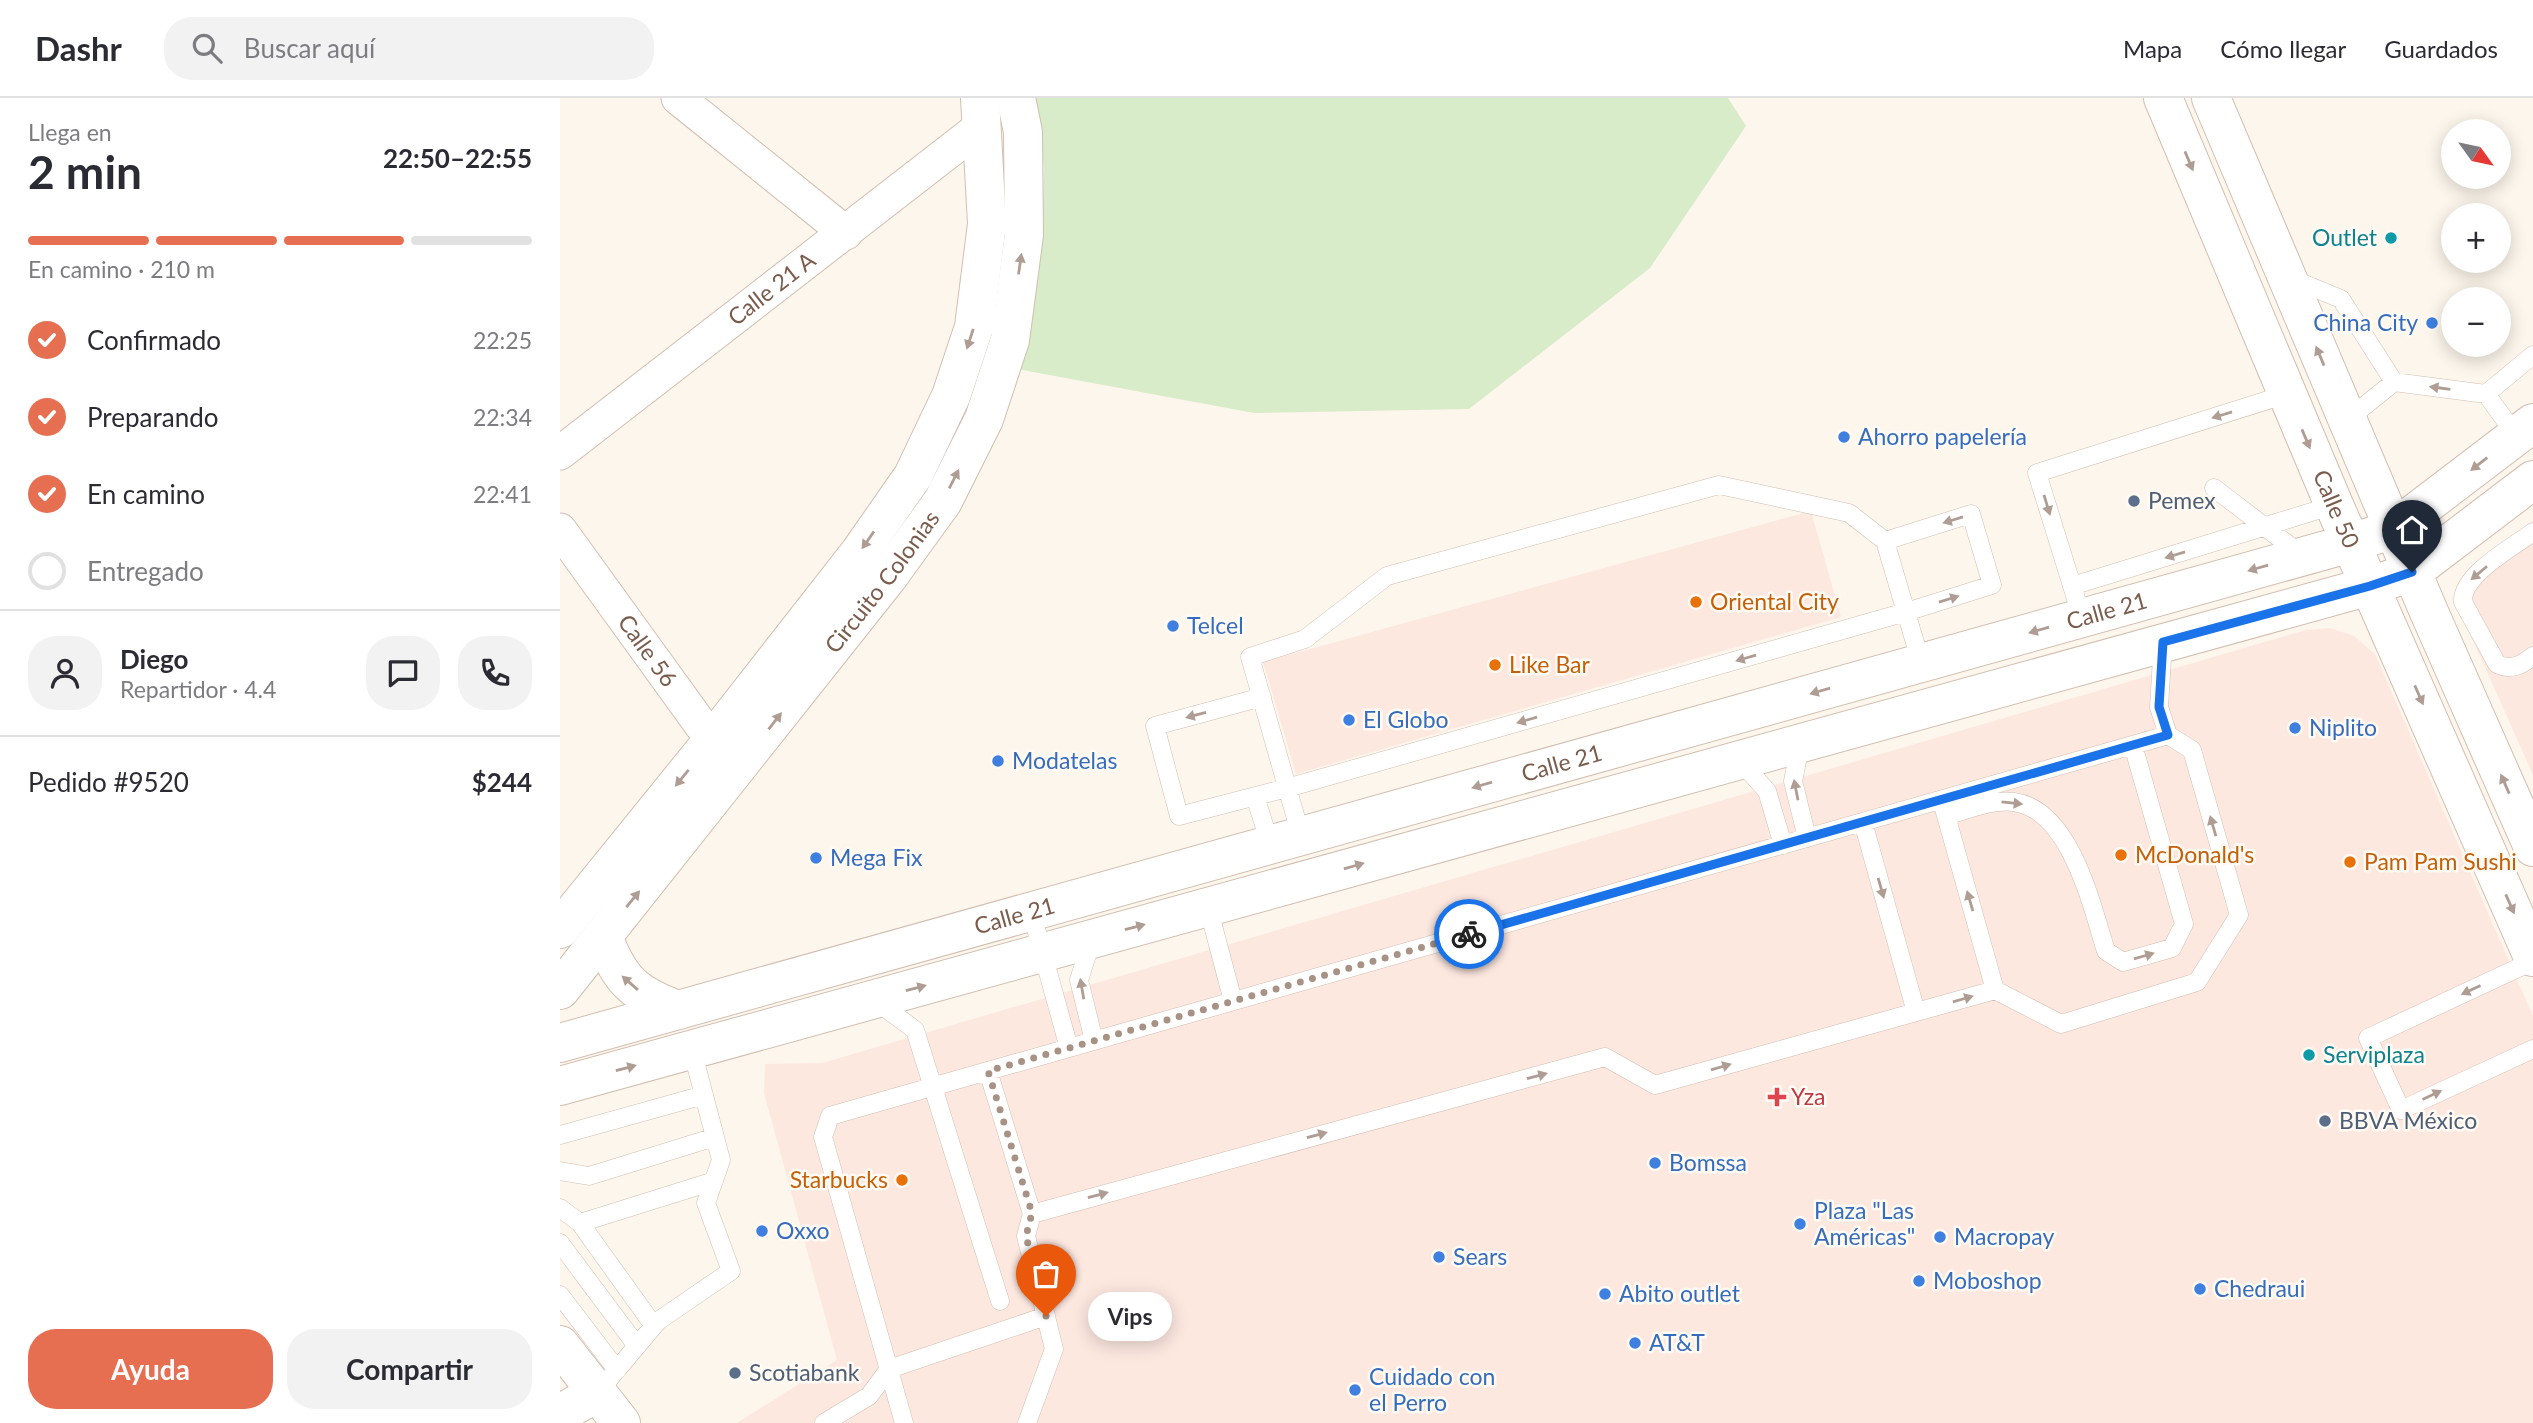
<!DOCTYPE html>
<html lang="es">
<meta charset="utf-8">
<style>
:root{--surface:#fff;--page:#f2f2f3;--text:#2b2b33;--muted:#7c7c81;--line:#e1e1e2;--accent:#e76f51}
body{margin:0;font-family:Lato,sans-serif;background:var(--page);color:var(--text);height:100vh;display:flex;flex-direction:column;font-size:26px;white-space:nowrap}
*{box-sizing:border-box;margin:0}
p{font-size:23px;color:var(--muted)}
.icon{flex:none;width:38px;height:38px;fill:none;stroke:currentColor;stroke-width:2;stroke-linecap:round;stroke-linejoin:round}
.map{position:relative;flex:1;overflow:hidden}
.sheet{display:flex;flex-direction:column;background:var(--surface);width:560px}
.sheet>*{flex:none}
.needle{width:46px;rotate:123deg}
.buttons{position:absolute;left:1881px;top:21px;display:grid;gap:14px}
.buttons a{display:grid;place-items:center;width:70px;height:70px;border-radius:50%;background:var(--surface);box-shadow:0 4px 18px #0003;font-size:35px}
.pin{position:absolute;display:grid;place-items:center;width:60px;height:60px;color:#fff;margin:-72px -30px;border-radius:50% 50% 50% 0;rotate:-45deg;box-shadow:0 0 7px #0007}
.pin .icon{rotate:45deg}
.courier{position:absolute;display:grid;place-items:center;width:70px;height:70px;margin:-35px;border:5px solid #1a73e8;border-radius:50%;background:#fff;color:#222;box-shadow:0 2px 9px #0007}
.bubble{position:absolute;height:49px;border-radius:24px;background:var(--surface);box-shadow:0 4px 18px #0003;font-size:23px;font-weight:700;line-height:49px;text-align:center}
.overview em{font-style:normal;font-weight:700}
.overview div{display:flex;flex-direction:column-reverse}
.overview{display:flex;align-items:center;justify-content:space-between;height:119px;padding:0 28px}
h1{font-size:46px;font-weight:700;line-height:52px}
.bar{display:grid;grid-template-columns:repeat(4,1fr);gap:10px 7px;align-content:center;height:84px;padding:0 28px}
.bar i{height:9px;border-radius:5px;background:var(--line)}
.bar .current{background:var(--accent)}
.bar p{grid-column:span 4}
.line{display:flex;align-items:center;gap:18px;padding:0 28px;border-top:2px solid var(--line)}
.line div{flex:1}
.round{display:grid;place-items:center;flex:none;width:74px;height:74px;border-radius:28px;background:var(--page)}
ol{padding:0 28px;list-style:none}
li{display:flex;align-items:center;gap:21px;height:77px}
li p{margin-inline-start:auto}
li .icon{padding:7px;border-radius:50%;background:var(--accent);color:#fff;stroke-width:4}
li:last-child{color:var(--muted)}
li i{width:38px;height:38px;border:4px solid var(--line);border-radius:50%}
.cta{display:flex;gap:14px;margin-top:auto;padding:14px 28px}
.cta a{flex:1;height:80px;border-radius:28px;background:var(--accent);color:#fff;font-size:28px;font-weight:700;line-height:80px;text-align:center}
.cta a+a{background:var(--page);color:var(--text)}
header{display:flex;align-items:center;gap:42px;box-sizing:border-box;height:98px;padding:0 35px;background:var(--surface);border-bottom:2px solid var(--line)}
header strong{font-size:33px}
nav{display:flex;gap:38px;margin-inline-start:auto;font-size:24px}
.search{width:490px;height:63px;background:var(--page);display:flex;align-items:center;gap:18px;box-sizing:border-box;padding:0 24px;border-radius:28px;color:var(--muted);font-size:26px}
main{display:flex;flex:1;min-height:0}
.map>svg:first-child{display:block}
</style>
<header>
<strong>Dashr</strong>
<div class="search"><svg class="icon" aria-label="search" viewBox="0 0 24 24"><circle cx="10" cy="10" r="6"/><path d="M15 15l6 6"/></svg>Buscar aquí</div>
<nav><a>Mapa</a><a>Cómo llegar</a><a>Guardados</a></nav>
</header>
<main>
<section class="sheet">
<div class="overview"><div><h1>2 min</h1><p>Llega en</p></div><em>22:50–22:55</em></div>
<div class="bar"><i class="current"></i><i class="current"></i><i class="current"></i><i></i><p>En camino · 210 m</p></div>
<ol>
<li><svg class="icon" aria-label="check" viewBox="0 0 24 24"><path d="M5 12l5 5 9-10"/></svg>Confirmado<p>22:25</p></li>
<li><svg class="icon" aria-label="check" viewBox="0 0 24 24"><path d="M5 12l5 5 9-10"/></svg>Preparando<p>22:34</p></li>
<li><svg class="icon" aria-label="check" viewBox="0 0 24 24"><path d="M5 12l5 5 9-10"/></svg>En camino<p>22:41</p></li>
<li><i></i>Entregado</li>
</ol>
<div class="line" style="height:126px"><a class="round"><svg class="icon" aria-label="person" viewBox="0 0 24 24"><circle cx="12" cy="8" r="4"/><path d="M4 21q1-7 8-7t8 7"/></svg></a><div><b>Diego</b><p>Repartidor · 4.4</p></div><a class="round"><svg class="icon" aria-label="chat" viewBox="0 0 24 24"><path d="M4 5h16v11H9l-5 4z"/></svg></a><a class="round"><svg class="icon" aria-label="phone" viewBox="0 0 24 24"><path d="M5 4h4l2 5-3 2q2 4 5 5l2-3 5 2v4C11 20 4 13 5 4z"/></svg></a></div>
<div class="line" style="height:91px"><div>Pedido #9520</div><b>$244</b></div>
<div class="cta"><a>Ayuda</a><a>Compartir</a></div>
</section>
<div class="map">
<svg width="1973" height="1325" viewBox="0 0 1973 1325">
<rect width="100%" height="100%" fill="#fdf6ec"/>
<!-- commercial -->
<path fill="#fde8e0" d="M 1251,413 L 1281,519 L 736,676 L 703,564 Z
M 1973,426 L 1973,677 L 1899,511 L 1897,500 L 1900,481 Z
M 1770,530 L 1794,538 L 1815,556 L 1973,918 L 1973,1325 L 177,1325 L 277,1262 L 204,995 L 205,966 L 262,965 L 1746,532 Z"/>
<!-- green -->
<path fill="#d8ecc9" d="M 476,0 L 1168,0 L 1186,28 L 1090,170 L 909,311 L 694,315 L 457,271 L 482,143 L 484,71 Z"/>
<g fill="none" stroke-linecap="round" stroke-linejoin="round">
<!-- service casing -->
<g stroke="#d1beb0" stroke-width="19">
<path id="service" d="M 1730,180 L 1781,201 L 1834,284
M 1926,296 L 1973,257
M 1787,322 L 1834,284 L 1926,296 L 1956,337
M 1654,390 L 1743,458
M 1973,434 C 1953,449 1901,477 1903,504 L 1937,566 C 1951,573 1962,567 1973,558
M 1512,488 L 1774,407
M 1522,520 L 1477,375 L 1727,296
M 702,599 L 595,628 L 619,718 L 727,690 L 1346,514 L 1432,487 L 1411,416 L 1325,443
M 1241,644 L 1233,683 L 1247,740
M 1179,662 L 1207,693 L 1223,747
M 695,698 L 710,746
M 1383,707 L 1435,892
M 1386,718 C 1407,712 1432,701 1454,704 C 1511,712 1532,809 1546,853 L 1563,864 L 1612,850 L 1624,826 L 1573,647
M 1303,724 L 1356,914
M 741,738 L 690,559 L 745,541 L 827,478 L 1159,387 L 1289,415 L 1325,443 L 1361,565
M 648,809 L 673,903
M 471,813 L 509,950
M 532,841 L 519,882 L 534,943
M 1973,863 L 1808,940 L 1841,1012 L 1973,951
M 316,903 L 355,932 L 440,1203
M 428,973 L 472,1116 L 466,1138 L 494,1251 L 467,1325
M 0,1037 L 144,997
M 0,1073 L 29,1078 L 155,1039
M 0,1110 L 20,1125
M 472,1116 L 1045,959 L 1095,987 L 1435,892 L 1501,926 L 1637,884 L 1679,817 L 1632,652 L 1608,637 L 1599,609 L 1603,544
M 0,1145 L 77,1248
M 0,1197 L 57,1272
M 94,1228 L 20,1125 L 154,1083
M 38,1294 L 98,1223 L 171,1173 L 146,1105 L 161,1062 L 132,952
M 264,1325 L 309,1298 L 329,1271 L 486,1218
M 344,1325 L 263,1039 L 270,1018 L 1608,637"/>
</g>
<!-- minor casing -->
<g stroke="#d1beb0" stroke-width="35">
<g id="minor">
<path d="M 118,0 L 286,135"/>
<path id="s1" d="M 0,355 L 423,27"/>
<path id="s2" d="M 0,432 L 167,663"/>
</g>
</g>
<!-- tertiary casing -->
<g stroke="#d1beb0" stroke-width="40">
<g id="tertiary">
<path id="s3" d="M 1603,0 L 1774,407 L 1973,859"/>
<path d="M 1651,0 L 1869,514 L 1973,749"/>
<path d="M 0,831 L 153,642 L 300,454 L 353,378 L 391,298 L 414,229 L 427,126 L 420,0"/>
<path d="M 43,838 C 59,882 74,896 118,912"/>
<path id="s4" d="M 0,892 L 328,479 L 383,403 L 424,321 L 450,242 L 464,137 L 463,34 L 456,0"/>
<path id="s5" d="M 0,945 L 1791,445 L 1834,431 L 1973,325"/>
<path d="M 0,988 L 1810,488 L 1852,474 L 1973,382"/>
<path d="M 0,1247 L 61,1325"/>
<path d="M 5,1313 L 38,1294"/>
</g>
</g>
<!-- service -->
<use href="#service" stroke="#fff" stroke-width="18"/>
<!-- minor -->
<use href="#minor" stroke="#fff" stroke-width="33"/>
<!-- tertiary -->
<use href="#tertiary" stroke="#fff" stroke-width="38"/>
</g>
<!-- one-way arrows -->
<defs><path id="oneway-solid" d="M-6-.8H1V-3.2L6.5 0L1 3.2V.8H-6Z" transform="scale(1.75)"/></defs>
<g fill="#af9d94">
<use href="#oneway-solid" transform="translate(1629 63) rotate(67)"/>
<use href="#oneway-solid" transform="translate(460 166) rotate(-82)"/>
<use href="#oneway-solid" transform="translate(410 241) rotate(108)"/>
<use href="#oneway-solid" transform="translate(1760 258) rotate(-113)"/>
<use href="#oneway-solid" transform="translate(1880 290) rotate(-172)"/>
<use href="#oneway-solid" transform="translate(1662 317) rotate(163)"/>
<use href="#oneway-solid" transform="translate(1746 341) rotate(67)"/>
<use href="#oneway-solid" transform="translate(1919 366) rotate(142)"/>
<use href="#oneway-solid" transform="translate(394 381) rotate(-63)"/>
<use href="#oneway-solid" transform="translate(1487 407) rotate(73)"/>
<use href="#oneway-solid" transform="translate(1393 422) rotate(163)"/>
<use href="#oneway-solid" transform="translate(308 442) rotate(125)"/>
<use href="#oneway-solid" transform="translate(1615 457) rotate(163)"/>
<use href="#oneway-solid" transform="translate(1698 470) rotate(164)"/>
<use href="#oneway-solid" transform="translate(1919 475) rotate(140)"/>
<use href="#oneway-solid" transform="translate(1389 501) rotate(-17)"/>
<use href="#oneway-solid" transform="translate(1479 532) rotate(164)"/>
<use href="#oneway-solid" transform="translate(1186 560) rotate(164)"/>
<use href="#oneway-solid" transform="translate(1260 593) rotate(164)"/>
<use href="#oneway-solid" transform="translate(1859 597) rotate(66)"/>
<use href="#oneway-solid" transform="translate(636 617) rotate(165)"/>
<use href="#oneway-solid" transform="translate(967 622) rotate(164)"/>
<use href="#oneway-solid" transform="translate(215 623) rotate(-52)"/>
<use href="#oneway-solid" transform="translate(122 680) rotate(129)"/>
<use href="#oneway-solid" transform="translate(1945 686) rotate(-114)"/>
<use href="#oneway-solid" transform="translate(922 687) rotate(164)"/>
<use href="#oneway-solid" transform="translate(1236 692) rotate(-101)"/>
<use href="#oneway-solid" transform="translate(1452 705) rotate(6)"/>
<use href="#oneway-solid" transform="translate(1653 728) rotate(-106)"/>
<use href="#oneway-solid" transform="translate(794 768) rotate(-16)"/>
<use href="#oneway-solid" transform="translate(1321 790) rotate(74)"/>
<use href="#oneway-solid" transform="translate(73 801) rotate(-51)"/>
<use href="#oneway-solid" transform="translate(1410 803) rotate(-106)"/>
<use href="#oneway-solid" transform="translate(1950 806) rotate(66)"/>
<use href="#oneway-solid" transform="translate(575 829) rotate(-15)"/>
<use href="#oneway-solid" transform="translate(1584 858) rotate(-16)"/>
<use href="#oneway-solid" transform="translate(70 885) rotate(-139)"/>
<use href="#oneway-solid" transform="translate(356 890) rotate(-15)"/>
<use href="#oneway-solid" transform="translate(522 891) rotate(-100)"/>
<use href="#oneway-solid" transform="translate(1911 892) rotate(155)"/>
<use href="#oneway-solid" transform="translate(1403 901) rotate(-16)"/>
<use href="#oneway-solid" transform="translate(1161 969) rotate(-16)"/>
<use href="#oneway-solid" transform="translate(66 970) rotate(-15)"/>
<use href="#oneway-solid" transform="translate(977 978) rotate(-15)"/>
<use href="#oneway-solid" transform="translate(1872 997) rotate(-25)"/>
<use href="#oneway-solid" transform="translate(757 1037) rotate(-15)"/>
<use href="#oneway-solid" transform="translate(538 1097) rotate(-15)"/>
</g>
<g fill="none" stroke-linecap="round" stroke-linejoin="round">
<!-- done -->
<path stroke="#a89285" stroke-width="7" stroke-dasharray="0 12.6" d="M 486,1218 L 466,1138 L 472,1115 L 428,973 L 909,836"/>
<!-- route -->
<path stroke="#1a73e8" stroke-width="9" d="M 909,836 L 1608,637 L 1599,609 L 1603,544 L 1810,488 L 1852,474"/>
</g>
<!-- markers -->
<g fill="#0f9aa8" stroke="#fffaf3" stroke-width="2.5">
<circle cx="1831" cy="140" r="7"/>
<circle cx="1749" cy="957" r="7"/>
</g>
<g fill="#3f7fe0" stroke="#fffaf3" stroke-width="2.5">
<circle cx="1872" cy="225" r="7"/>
<circle cx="1284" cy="339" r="7"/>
<circle cx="613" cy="528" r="7"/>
<circle cx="789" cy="622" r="7"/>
<circle cx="1735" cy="630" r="7"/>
<circle cx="438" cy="663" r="7"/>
<circle cx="256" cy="760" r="7"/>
<circle cx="1095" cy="1065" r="7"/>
<circle cx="1240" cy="1126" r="7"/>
<circle cx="202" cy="1133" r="7"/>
<circle cx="1380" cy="1139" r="7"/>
<circle cx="879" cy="1159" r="7"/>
<circle cx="1359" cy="1183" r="7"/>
<circle cx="1640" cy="1191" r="7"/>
<circle cx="1045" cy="1196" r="7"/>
<circle cx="1075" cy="1245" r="7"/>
<circle cx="795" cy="1292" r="7"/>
</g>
<g fill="#5c6f8a" stroke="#fffaf3" stroke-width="2.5">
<circle cx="1574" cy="403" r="7"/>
<circle cx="1765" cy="1023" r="7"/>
<circle cx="175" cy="1275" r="7"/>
</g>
<g fill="#e8710a" stroke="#fffaf3" stroke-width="2.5">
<circle cx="1136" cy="504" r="7"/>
<circle cx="935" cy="567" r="7"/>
<circle cx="1561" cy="757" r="7"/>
<circle cx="1790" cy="764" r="7"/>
<circle cx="342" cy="1082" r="7"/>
</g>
<path fill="#e0444e" stroke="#fffaf3" stroke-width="2.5" d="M1213.5 988.5h7v7h7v7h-7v7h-7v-7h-7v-7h7z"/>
<g text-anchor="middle" stroke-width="5" stroke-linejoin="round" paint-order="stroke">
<!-- culture labels -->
<g font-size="23" fill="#0d838f" stroke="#fffaf3" text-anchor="end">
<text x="1817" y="148">Outlet</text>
<text x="1763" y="965" text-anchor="start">Serviplaza</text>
</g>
<!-- street labels -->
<g font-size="23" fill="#7a5c4d" stroke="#fffaf3">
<text dy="8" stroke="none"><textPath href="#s1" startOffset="268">Calle 21 A</textPath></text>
<text dy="8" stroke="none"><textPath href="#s3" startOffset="446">Calle 50</textPath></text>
<text dy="8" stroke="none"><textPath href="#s4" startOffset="520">Circuito Colonias</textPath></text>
<text dy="8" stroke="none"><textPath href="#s5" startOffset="1606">Calle 21</textPath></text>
<text dy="8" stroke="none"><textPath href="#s2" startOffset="149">Calle 56</textPath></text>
<text dy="8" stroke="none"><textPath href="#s5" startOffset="1040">Calle 21</textPath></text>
<text dy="8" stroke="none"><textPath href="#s5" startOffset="472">Calle 21</textPath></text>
</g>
<!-- shop labels -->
<g font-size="23" fill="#366cbe" stroke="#fffaf3" text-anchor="start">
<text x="1858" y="233" text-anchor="end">China City</text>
<text x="1298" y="347">Ahorro papelería</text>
<text x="627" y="536">Telcel</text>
<text x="803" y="630">El Globo</text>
<text x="1749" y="638">Niplito</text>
<text x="452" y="671">Modatelas</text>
<text x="270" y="768">Mega Fix</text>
<text x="1109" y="1073">Bomssa</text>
<text x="1254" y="1121">Plaza "Las<tspan x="1254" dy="26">Américas"</tspan></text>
<text x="216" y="1141">Oxxo</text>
<text x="1394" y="1147">Macropay</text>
<text x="893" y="1167">Sears</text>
<text x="1373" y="1191">Moboshop</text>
<text x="1654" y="1199">Chedraui</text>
<text x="1059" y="1204">Abito outlet</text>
<text x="1089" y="1253">AT&amp;T</text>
<text x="809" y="1287">Cuidado con<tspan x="809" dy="26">el Perro</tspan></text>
</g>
<!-- service labels -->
<g font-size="23" fill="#4e5e75" stroke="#fffaf3" text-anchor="start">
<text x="1588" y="411">Pemex</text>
<text x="1779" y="1031">BBVA México</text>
<text x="189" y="1283">Scotiabank</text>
</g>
<!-- food labels -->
<g font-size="23" fill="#c56008" stroke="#fffaf3" text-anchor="start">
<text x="1150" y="512">Oriental City</text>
<text x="949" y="575">Like Bar</text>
<text x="1575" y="765">McDonald's</text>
<text x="1804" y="772">Pam Pam Sushi</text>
<text x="328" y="1090" text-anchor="end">Starbucks</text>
</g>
<!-- health labels -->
<g font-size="23" fill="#be3a42" stroke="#fffaf3" text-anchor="start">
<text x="1231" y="1007">Yza</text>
</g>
</g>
</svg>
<div class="buttons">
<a><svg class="needle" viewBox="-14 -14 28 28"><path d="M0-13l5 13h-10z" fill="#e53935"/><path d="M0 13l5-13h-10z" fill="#7c7c81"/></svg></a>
<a>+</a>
<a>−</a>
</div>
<div class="pin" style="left:486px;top:1218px;background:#ea580c"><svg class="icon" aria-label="bag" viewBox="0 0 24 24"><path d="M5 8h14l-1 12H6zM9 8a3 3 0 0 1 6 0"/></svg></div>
<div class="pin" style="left:1852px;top:474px;background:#1f2937"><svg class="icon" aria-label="home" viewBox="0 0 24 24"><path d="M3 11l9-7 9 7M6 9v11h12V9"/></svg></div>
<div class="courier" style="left:909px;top:836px"><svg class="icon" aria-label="bike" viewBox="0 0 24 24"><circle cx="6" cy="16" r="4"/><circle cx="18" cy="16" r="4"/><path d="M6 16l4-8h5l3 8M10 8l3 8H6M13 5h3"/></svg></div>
<div class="bubble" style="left:528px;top:1194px;width:84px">Vips</div>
</div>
</main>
